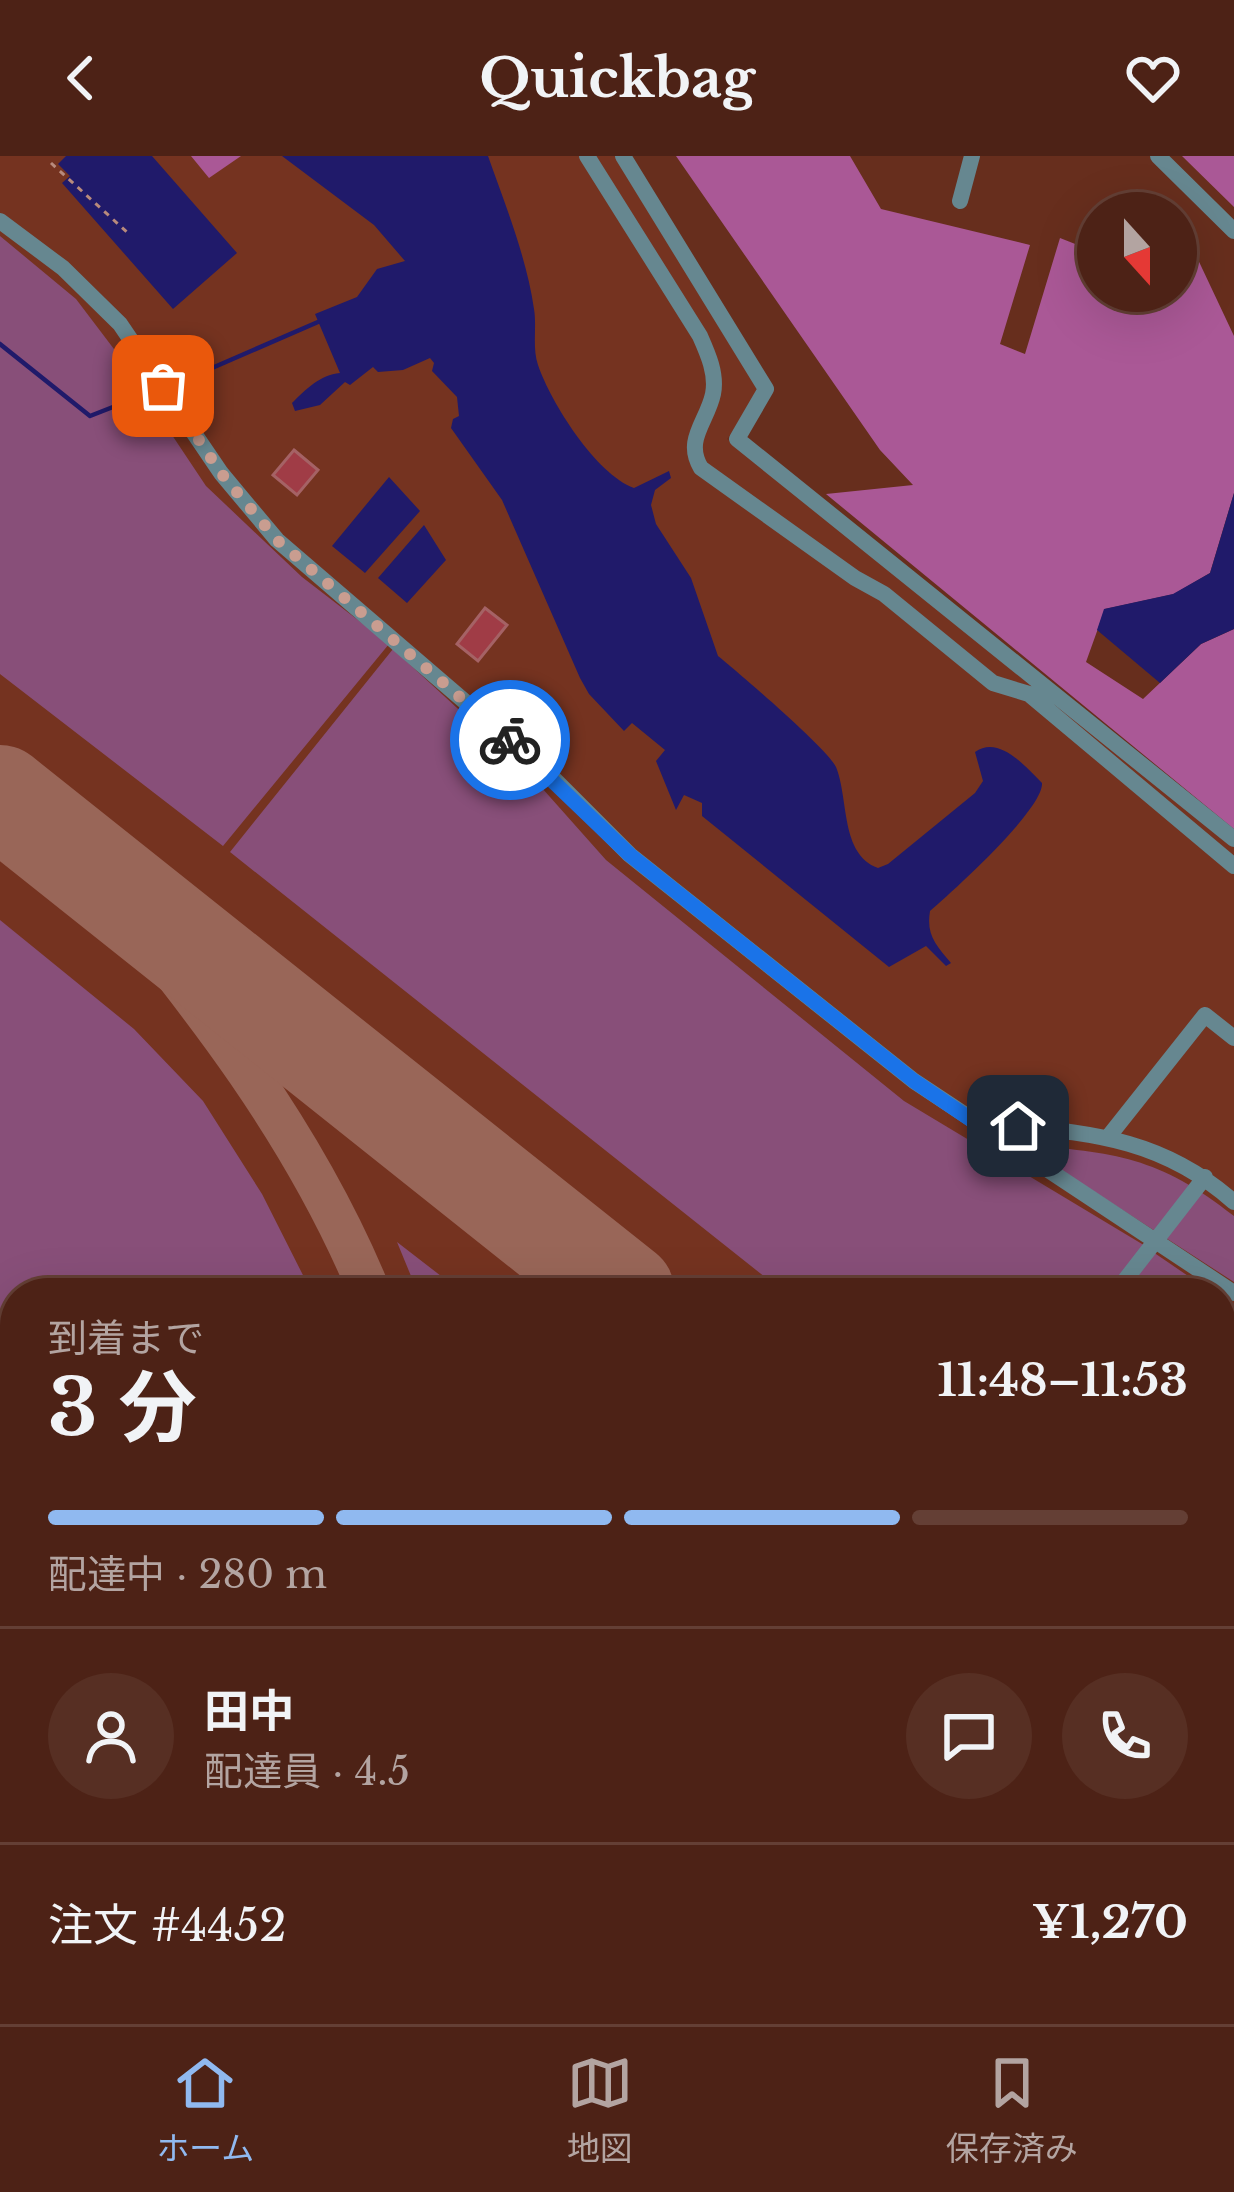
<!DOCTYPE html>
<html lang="ja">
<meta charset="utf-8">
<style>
:root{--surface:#4d2216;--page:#572f23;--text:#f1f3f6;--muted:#b3a4a1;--line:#643f35;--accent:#90b9f0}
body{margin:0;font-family:"Libre Baskerville","Noto Sans JP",serif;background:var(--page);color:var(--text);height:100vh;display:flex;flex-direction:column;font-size:45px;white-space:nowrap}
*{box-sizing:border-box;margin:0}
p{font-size:39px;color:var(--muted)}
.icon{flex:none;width:66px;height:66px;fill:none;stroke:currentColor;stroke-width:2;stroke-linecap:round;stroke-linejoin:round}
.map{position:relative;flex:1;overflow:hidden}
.sheet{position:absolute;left:0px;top:1122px;width:1236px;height:747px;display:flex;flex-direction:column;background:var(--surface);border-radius:48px 48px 0 0;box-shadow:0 12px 48px #0002,0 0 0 3px var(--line)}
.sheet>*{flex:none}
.needle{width:78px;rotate:159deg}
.fabs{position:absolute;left:1077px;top:36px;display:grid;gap:24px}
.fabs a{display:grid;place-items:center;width:120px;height:120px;border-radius:50%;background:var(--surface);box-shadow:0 12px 48px #0002,0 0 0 3px var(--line);font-size:60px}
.pin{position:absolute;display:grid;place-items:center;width:102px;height:102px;color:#fff;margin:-51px;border-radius:24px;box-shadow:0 6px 18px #0006}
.courier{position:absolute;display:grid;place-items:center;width:120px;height:120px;margin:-60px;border:9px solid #1a73e8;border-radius:50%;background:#fff;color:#222;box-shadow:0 3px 15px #0007}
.summary em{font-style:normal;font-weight:700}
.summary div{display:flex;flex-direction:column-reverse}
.summary{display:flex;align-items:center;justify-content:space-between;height:204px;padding:0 48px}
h1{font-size:78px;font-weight:700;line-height:90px}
.bar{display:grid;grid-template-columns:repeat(4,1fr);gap:18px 12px;align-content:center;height:144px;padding:0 48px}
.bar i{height:15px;border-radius:9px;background:var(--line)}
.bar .on{background:var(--accent)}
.bar p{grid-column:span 4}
.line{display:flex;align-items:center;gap:30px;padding:0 48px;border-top:3px solid var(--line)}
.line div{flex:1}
.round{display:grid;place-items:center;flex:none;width:126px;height:126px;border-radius:63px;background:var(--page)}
header{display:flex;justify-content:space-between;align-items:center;height:156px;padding:0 48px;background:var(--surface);font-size:54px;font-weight:700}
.tabs{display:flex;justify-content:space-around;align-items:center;height:168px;border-top:3px solid var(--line);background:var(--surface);font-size:33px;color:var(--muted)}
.tabs a{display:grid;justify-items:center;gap:6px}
.tabs .on{color:var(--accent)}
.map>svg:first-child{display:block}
</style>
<header><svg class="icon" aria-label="back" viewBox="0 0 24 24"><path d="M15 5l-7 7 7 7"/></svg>Quickbag<svg class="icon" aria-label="heart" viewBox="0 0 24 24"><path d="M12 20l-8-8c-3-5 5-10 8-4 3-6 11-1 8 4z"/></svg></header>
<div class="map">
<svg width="1234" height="1868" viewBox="0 0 1234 1868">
<rect width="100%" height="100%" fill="#672e1d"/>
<!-- built -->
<path fill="#753320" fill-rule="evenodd" d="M 0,0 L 618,0 L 760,237 L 727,283 L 1234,689 L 1234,1868 L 0,1868 ZM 15,1137 L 1221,1137 L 1221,1854 L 15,1854 Z"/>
<!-- green -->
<path fill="#884f79" d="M 0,80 L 76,143 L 120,201 L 206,330 L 302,421 L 389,488 L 223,690 L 0,518 Z
M 393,493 L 534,623 L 606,704 L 904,945 L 1147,1091 L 1111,1137 L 785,1137 L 230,696 Z
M 0,764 L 134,873 L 203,945 L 262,1038 L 312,1137 L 15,1137 L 15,1171 L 0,1159 Z
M 1022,989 C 1115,996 1159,1001 1234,1060 L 1234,1126 Z
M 397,1086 L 463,1137 L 418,1137 Z
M 1153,1096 L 1213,1137 L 1121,1137 Z
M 1221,1142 L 1234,1151 L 1234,1495 L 1221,1484 Z
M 0,1284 L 15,1298 L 15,1465 L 0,1453 Z
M 1221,1734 L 1234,1744 L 1234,1868 L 885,1868 L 867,1854 L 1221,1854 Z
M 512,1854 L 701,1854 L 714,1868 L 527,1868 Z"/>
<!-- forest -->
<path fill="#aa5896" d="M 191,0 L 241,0 L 209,22 Z
M 676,0 L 850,0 L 881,53 L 1030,89 L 1000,188 L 1025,198 L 1060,82 L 1098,97 L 1098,135 L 1176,135 L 1177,59 L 1234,180 L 1234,337 L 1210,417 L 1174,438 L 1105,453 L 1086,506 L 1143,543 L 1201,488 L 1234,473 L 1234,673 L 826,338 L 913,329 L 880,294 Z
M 1182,0 L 1234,0 L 1234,51 Z"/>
<!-- water -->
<path fill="#201a6a" d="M 66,0 L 152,0 L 237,97 L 173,153 L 62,27 L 70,20 L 58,8 Z
M 282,0 L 488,0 C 505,48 527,103 534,153 C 537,171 532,191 538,209 C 551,247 596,318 634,332 L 669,315 L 671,322 L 655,334 L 651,349 L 656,368 L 691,422 L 718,500 C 739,517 827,592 836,611 C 849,643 840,698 878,712 L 888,708 L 975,637 L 983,625 L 975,596 C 999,579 1025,610 1042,627 C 1044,653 953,735 930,755 C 926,779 936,789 951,807 L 946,810 L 926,790 L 889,811 L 702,660 L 702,647 L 684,639 L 676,654 L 656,605 L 665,594 L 632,567 L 624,575 L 589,538 L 580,522 L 502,344 L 451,272 L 453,263 L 459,260 L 457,241 L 432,215 L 434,207 L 430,202 L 403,214 L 378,216 L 373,211 L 350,229 L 345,226 L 320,249 L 295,255 L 292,247 C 306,233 320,219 340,217 L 315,158 L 357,141 L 377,113 L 405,105 L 374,69 Z
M 389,321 L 420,355 L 365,417 L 332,390 Z
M 1234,337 L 1234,473 L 1201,488 L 1160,527 L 1097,474 L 1104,453 L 1173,438 L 1210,417 Z
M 424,369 L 446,404 L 407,447 L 378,422 Z"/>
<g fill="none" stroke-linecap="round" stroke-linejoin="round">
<!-- stream -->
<path stroke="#201a6a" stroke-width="4.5" d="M 0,188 L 90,260 L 141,240
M 212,212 L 318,166"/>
<!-- taxiway -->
<path stroke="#996658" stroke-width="42" d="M 92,714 C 201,846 305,978 370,1137
M 0,1222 L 15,1234
M 0,1516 L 15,1527
M 425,1854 L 442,1868
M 791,1854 L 808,1868"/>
<!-- runway -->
<path stroke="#996658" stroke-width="102" d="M 0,640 L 624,1137
M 1221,1612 L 1234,1622"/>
</g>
<!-- building -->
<path fill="#a03c46" stroke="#a56265" stroke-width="3" d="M 294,294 L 318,314 L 297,339 L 273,319 Z
M 485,452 L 507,469 L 478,505 L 457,488 Z"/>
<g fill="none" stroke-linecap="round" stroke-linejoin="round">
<!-- path -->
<path stroke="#b88a7c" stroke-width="3" stroke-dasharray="6 6" stroke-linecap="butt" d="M 51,7 L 128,77"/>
<!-- minor -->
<path stroke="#668790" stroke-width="16" d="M 587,0 L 700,180 C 708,198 717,218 713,238 C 707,266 684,284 701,312 L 855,422 L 884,438 L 993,527 L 1029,538 L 1234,710
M 623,0 L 766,233 L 737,283 L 1234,683
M 1158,0 L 1234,75
M 960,45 L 972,0
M 0,65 L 63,112 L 120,168 L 221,317 L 277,384 L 548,617 L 630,699 L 914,925 L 1234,1137
M 978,966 C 1077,977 1155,976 1234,1046
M 1109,980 L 1205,859 L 1234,882
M 1115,1137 L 1205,1021
M 0,1641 L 15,1653
M 267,1854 L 285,1868"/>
</g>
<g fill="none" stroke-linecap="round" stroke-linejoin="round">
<!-- done -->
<path stroke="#c99d90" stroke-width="12" stroke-dasharray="0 21.6" d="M 163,230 L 221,317 L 277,384 L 510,584"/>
<!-- route -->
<path stroke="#1a73e8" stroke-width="15" d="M 510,584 L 630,699 L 914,925 L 973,965 L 1018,970"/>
</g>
</svg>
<div class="fabs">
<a><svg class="needle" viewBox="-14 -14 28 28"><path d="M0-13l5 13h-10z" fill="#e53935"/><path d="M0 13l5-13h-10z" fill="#b3a4a1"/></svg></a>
</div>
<div class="pin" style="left:163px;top:230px;background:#ea580c"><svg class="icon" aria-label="bag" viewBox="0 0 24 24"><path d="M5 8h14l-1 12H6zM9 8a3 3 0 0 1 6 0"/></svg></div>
<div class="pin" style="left:1018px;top:970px;background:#1f2937"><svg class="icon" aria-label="home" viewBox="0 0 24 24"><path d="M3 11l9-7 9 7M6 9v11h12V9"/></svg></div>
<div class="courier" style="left:510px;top:584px"><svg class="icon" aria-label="bike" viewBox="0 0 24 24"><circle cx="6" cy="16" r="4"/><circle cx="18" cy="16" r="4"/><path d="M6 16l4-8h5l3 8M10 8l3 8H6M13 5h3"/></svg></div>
<section class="sheet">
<div class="summary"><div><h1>3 分</h1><p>到着まで</p></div><em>11:48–11:53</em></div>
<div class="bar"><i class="on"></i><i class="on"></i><i class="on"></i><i></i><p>配達中 · 280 m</p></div>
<div class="line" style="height:216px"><a class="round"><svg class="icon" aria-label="person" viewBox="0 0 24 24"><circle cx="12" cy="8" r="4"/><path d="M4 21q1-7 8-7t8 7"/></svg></a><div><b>田中</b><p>配達員 · 4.5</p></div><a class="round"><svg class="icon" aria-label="chat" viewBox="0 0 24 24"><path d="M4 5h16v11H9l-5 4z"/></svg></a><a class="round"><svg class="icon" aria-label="phone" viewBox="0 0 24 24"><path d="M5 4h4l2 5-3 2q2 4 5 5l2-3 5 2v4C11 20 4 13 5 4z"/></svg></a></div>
<div class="line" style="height:156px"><div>注文 #4452</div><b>¥1,270</b></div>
</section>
</div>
<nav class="tabs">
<a class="on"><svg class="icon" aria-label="home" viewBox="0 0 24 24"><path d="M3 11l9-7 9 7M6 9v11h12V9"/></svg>ホーム</a>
<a><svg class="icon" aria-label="map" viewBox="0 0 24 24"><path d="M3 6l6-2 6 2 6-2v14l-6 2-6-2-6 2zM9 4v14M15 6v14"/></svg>地図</a>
<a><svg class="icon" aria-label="saved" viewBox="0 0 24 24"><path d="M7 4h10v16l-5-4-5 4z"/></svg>保存済み</a>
</nav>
